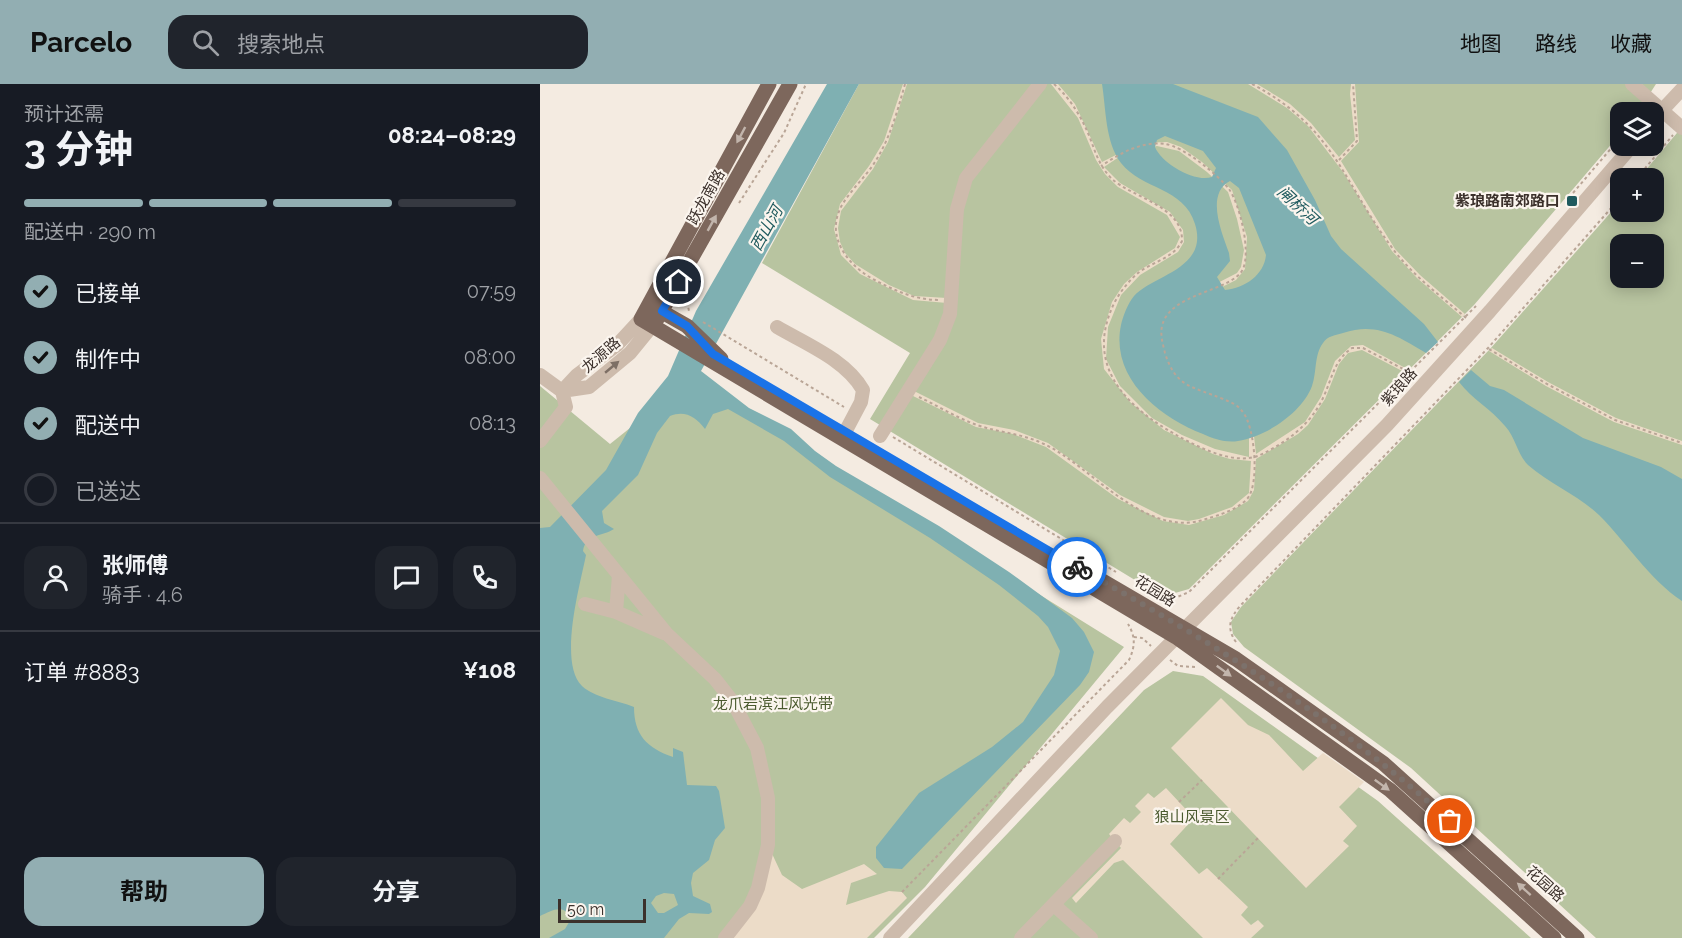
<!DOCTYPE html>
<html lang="zh">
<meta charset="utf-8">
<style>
:root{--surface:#171b24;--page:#20242c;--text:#f1f3f6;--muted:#9ea1a6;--line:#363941;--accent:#92aeb2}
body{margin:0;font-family:Raleway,"Noto Sans SC",sans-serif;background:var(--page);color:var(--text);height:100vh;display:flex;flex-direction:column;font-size:22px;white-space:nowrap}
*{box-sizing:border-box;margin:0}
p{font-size:20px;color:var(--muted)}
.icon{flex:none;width:33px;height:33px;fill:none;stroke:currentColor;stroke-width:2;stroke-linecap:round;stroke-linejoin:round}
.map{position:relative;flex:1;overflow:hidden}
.drawer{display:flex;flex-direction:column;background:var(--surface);width:540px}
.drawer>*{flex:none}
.buttons{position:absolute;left:1070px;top:18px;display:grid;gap:12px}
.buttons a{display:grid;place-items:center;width:54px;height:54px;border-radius:12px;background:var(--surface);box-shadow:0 3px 15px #0003;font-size:30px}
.scale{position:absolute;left:18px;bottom:15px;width:88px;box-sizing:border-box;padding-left:6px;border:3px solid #3b302b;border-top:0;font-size:16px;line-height:21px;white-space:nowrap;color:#3b302b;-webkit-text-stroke:4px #fbf5ee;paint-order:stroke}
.pin{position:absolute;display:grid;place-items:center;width:51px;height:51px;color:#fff;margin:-26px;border:3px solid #fff;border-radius:50%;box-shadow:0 2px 6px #0007}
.courier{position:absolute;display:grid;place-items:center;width:60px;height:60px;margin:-30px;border:4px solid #1a73e8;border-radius:50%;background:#fff;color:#222;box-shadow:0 2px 8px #0007}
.overview em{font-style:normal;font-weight:700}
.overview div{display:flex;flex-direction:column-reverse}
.overview{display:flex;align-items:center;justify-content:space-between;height:102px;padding:0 24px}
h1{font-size:39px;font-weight:700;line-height:45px}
.bar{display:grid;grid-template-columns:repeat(4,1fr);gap:9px 6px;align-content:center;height:72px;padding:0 24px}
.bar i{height:8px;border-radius:4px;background:var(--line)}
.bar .selected{background:var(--accent)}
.bar p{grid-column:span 4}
.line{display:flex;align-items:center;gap:15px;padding:0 24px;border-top:2px solid var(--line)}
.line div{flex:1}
.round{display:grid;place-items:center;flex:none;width:63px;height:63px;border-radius:18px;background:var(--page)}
ol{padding:0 24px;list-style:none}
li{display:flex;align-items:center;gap:18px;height:66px}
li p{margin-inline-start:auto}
li .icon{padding:6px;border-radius:50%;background:var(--accent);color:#111;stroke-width:4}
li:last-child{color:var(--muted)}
li i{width:33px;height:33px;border:3px solid var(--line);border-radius:50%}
.action{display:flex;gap:12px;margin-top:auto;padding:12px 24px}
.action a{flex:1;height:69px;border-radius:18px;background:var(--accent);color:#111;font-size:24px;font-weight:700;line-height:69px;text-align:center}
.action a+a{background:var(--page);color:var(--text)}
header{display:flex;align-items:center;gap:36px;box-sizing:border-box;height:84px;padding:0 30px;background:var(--accent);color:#111}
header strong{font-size:28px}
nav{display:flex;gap:33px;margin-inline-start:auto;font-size:21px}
.search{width:420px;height:54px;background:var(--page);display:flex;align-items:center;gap:15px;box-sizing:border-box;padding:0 21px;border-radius:18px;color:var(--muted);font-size:22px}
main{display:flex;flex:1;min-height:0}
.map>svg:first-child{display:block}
</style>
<header>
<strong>Parcelo</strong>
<div class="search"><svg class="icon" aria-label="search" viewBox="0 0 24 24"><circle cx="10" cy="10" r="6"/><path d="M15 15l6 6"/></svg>搜索地点</div>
<nav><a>地图</a><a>路线</a><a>收藏</a></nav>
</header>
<main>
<section class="drawer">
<div class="overview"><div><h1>3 分钟</h1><p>预计还需</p></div><em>08:24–08:29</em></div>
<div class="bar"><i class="selected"></i><i class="selected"></i><i class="selected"></i><i></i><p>配送中 · 290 m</p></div>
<ol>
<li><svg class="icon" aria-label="check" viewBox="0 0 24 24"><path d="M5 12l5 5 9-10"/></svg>已接单<p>07:59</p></li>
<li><svg class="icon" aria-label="check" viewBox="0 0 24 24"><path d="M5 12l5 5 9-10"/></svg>制作中<p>08:00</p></li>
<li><svg class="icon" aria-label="check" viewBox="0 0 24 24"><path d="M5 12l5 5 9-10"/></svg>配送中<p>08:13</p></li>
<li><i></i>已送达</li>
</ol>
<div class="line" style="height:108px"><a class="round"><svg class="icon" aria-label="person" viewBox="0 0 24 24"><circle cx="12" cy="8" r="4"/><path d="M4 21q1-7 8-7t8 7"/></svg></a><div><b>张师傅</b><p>骑手 · 4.6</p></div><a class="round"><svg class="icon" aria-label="chat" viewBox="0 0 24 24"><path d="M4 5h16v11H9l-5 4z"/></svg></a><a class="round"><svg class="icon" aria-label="phone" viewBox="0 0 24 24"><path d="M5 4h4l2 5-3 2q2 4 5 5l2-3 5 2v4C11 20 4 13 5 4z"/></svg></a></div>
<div class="line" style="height:78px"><div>订单 #8883</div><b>¥108</b></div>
<div class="action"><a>帮助</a><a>分享</a></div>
</section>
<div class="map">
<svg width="1142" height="854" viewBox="0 0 1142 854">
<rect width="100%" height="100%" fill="#f4ebe1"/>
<!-- green -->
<path fill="#b8c4a0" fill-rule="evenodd" d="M 319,0 L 1116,0 L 1098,28 L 1080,28 L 1080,50 L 934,221 L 649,505 L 628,511 L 613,507 L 330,335 L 370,269 L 222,179 Z
M 1142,43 L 1142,854 L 1056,854 L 871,684 L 704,563 L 693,550 L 691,538 L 701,523 L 950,265 L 1080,118 L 1080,128 L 1113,128 L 1113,94 L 1099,94 ZM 1080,160 L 1113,160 L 1113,194 L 1080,194 Z
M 142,296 L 363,426 L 584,563 L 385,803 L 334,854 L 0,854 L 0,302 L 70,360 L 125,316 Z
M 633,587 L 663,592 L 838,717 L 991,854 L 368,854 L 604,606 Z"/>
<!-- plaza -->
<path fill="#ecdcc8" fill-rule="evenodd" d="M 363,0 L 367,0 L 348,58 L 333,85 L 301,127 L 298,144 L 300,158 L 305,169 L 315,180 L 349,201 L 374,212 L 407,214 L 413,124 L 422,92 L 494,0 L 506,0 L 446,74 L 426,105 L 422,125 L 414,231 L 404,258 L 374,307 L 438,339 L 474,346 L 508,359 L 580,411 L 624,433 L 648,437 L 659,435 L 692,423 L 709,409 L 711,377 L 690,375 L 673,370 L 624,346 L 590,318 L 564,285 L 561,255 L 572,218 L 584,200 L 597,188 L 635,164 L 640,153 L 627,131 L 578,103 L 565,90 L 556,76 L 538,34 L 511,0 L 518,0 L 535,20 L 562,78 L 600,59 L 627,58 L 641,63 L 662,78 L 692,106 L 707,153 L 705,185 L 696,196 L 638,225 L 625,239 L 623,254 L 631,281 L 639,294 L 696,318 L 705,327 L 713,343 L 716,370 L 765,338 L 781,313 L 795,277 L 811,262 L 823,261 L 869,286 L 866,289 L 822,266 L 808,269 L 799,280 L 785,315 L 768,341 L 758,350 L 716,375 L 714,406 L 708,417 L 684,431 L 649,441 L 623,437 L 578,415 L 506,363 L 473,350 L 436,343 L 371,311 L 349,346 L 341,342 L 396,254 L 407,219 L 373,216 L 320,190 L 301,171 L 294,145 L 300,120 L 329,82 L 344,57 ZM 617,62 L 639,67 L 667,88 L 688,108 L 697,135 L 704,166 L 701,183 L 697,189 L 635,221 L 621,237 L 619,255 L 630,289 L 636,297 L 694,322 L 702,329 L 709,344 L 709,373 L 675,365 L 642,351 L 612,334 L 580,302 L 566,275 L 568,243 L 581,211 L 600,191 L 638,168 L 644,158 L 643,146 L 630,128 L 580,99 L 564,83 L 585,69 Z
M 708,0 L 717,0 L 750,20 L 771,39 L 799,73 L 815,56 L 810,10 L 811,0 L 815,0 L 819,58 L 801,77 L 855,165 L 880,191 L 925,230 L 922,233 L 877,194 L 852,167 L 803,88 L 768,42 L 747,24 Z
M 952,264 L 1008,298 L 1076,334 L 1142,357 L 1142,361 L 1074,338 L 1006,302 L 949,267 Z
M 681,614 L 708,641 L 729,651 L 763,687 L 783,669 L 824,698 L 799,723 L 817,742 L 803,757 L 809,762 L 766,804 L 631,664 Z
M 626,704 L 654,734 L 630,760 L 659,790 L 667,784 L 708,823 L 701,831 L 711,841 L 718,836 L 724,842 L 711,854 L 663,854 L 583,776 L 574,779 L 536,819 L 532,814 L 581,764 L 569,750 L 584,734 L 590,739 L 601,728 L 595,722 L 608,709 L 614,714 Z
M 228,761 L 242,791 L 262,805 L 324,780 L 337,790 L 311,799 L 306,821 L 349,807 L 362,808 L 367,814 L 327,854 L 185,854 L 210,822 Z"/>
<!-- water -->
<path fill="#7fb0b2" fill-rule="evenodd" d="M 287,0 L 319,0 L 161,287 L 209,324 L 251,345 L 275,367 L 296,382 L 399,442 L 469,488 L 532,534 L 544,548 L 554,568 L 549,588 L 540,601 L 362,785 L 344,784 L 336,774 L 336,763 L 379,709 L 452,663 L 483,638 L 514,591 L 520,567 L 508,543 L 498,532 L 459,501 L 390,454 L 290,393 L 244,357 L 188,325 L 173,330 L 165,345 C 156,333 145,326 130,332 L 117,349 L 98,391 L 62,427 L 64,439 L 74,445 C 62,453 46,449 43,467 L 46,471 C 40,501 18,579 42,602 C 55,614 77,616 94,623 C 94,651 107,664 133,673 L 133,664 L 143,668 L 147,701 L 176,702 L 179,707 L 185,744 L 175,756 L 169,776 L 153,789 L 151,799 L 153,812 L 170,820 L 172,828 L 169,830 L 149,829 L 139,835 L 124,854 L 9,854 L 25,845 L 31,835 C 25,819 12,826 0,832 L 0,444 L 10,443 L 66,386 L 98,329 L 128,292 L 156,227 ZM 124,809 L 134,810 L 138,821 L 124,829 L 118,829 L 111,819 L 116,812 Z
M 562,0 L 633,0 L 718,33 L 747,66 L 775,116 L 791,152 L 801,165 L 884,240 L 898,258 L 886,269 C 857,252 837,238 803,249 C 796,251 787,252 783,259 C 774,271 777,288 772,302 C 762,329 725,353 698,357 C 686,359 674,355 663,350 C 619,333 570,294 581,241 C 583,232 588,219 594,212 C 613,191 669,185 655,140 C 644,103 602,106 581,79 C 565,58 566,24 562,0 ZM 625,52 L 663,67 L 676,84 L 672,93 C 655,99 621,79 615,63 L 617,56 ZM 690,97 L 699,104 L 726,171 C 724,191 705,204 685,206 L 677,193 L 690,177 L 689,169 C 682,149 665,110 690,97 Z
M 931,286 L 950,302 L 964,306 L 1043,354 L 1121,383 L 1142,395 L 1142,517 C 1109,495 1087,459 1059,431 C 1038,411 1010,400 988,381 C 977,370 976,354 965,342 C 951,325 932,315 919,298 Z"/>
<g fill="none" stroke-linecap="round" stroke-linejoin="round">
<!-- path -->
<path stroke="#b9a596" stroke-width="2" stroke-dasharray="3 3" stroke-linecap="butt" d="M 365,0 C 358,25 351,51 338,73 C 328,91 312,104 302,121 C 285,151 306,179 331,194 C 353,206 374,216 400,216
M 514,0 C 531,15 542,34 550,54 C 556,70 560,83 572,95 C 593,114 643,122 642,157 C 634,174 612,178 598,189 C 583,202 572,219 567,238 C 552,292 595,328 638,352 C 660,364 695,382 720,371 C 746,359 771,340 783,314 C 792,295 794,276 812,264 L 823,264 L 869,288
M 712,0 C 795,44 802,97 853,165 C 873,192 901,212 926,234
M 799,76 L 817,57 L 813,0
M 1097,94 L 1133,51
M 1033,109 L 1080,54
M 199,119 L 244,49 L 266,0
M 146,212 L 149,227
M 163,238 L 304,323
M 949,265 L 1007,300 L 1075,336 L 1142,359
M 379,313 C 398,322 417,334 437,341 C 460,349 481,349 504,360 C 552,382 605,456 666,435 C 679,431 697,426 707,415 C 720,401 715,341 702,327 C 697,320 690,318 683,315 C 652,302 636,304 625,269 C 623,260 620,252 622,242 C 630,208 692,208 703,185 C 711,167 700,121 689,105 C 678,91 643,62 625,60 C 601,57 581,69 561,82
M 353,353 L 576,488
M 615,511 L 635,514 L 649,508 L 936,222
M 594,553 L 602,554 L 611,562
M 696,558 C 686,544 690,534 700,522 L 948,264 L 1080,114
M 630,576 L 638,582 L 655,583
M 639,718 L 662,696
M 678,795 L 718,754
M 362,808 L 589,576 C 595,563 596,553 588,540"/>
<!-- minor -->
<path stroke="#cdbbac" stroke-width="14" d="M 1092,0 L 1142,44
M 1113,36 L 1142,5
M 237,243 C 266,260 306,276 323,306 L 321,318 L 302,354
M 0,291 L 22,307 L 49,303 L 90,269 L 112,242
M 22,307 L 37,291 L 77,261 L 101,235
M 340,352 L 400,256 L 410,230 L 417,125 L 426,94 L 500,0
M 0,357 L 26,323 L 22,307
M 0,394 L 126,549 L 175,595 L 193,618 L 217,664 L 228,714 L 228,761 L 218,804 L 210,822 L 185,854
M 45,520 L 76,528 L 124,549
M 76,528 L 79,491
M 514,821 L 551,854
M 350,854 L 567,623 L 847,341 L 950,227 L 1092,62
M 481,854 L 575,757"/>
<!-- major -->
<path stroke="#7d675c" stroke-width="15" d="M 229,0 L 101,235 L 636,553 L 850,706 L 1014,854
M 110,221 L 147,242 L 181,275
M 117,235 L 250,0
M 559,495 L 696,575 L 843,679 L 1037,854"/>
</g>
<!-- one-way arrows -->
<defs><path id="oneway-solid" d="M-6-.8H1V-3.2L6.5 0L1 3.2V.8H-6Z" transform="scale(1.5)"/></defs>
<g fill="#c2b5ac">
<use href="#oneway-solid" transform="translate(201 51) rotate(118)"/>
<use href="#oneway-solid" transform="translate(172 139) rotate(-61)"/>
<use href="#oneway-solid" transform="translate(684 587) rotate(36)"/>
<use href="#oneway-solid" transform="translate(842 701) rotate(36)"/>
<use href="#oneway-solid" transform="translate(984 805) rotate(-138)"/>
</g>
<use fill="#7d6f65" href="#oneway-solid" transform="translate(72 283) rotate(-40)"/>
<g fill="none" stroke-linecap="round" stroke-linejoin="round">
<!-- done -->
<path stroke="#7c716b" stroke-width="6" stroke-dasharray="0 10.8" d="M 537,483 C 668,556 799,636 910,737"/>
<!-- route -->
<path stroke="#1a73e8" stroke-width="8" d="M 139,198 L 122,227 L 147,242 L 173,270 L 537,483"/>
</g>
<!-- markers -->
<rect fill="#1f5a5e" stroke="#fbf5ee" stroke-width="2" x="1026" y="111" width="12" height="12" rx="3"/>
<g text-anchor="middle" stroke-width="4.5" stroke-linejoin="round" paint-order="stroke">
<!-- street labels -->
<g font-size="15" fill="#3b302b" stroke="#fbf5ee">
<text transform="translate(166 113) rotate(-61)" y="5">跃龙南路</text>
<text transform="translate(61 271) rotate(-41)" y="5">龙源路</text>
<text transform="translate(859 303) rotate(-48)" y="5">紫琅路</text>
<text transform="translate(615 507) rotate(31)" y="5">花园路</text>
<text transform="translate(1005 800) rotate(42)" y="5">花园路</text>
</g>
<!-- poi labels -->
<g font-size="15" font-weight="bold" fill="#3b302b" stroke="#fbf5ee" text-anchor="end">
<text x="1020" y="122">紫琅路南郊路口</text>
</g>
<!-- park labels -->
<g font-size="15" fill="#4a5a2e" stroke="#fbf5ee">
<text x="233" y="625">龙爪岩滨江风光带</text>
<text x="652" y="738">狼山风景区</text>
</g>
<!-- water labels -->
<g font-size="16" font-style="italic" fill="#1f5a5e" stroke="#fbf5ee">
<text transform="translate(758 121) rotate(43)" y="6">闸桥河</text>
<text transform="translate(226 144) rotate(-61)" y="6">西山河</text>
</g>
</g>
</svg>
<div class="buttons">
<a><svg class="icon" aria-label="layers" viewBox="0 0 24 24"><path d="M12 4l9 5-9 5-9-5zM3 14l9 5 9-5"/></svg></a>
<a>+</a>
<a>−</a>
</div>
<div class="scale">50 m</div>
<div class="pin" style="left:910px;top:737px;background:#ea580c"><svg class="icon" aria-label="bag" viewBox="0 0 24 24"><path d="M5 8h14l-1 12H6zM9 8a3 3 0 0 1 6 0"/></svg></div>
<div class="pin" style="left:139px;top:198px;background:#1f2937"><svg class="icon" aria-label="home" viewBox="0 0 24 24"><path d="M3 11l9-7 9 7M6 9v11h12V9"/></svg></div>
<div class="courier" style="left:537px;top:483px"><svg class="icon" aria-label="bike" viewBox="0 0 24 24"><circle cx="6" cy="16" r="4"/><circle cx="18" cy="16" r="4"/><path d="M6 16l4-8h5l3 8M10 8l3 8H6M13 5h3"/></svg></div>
</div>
</main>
